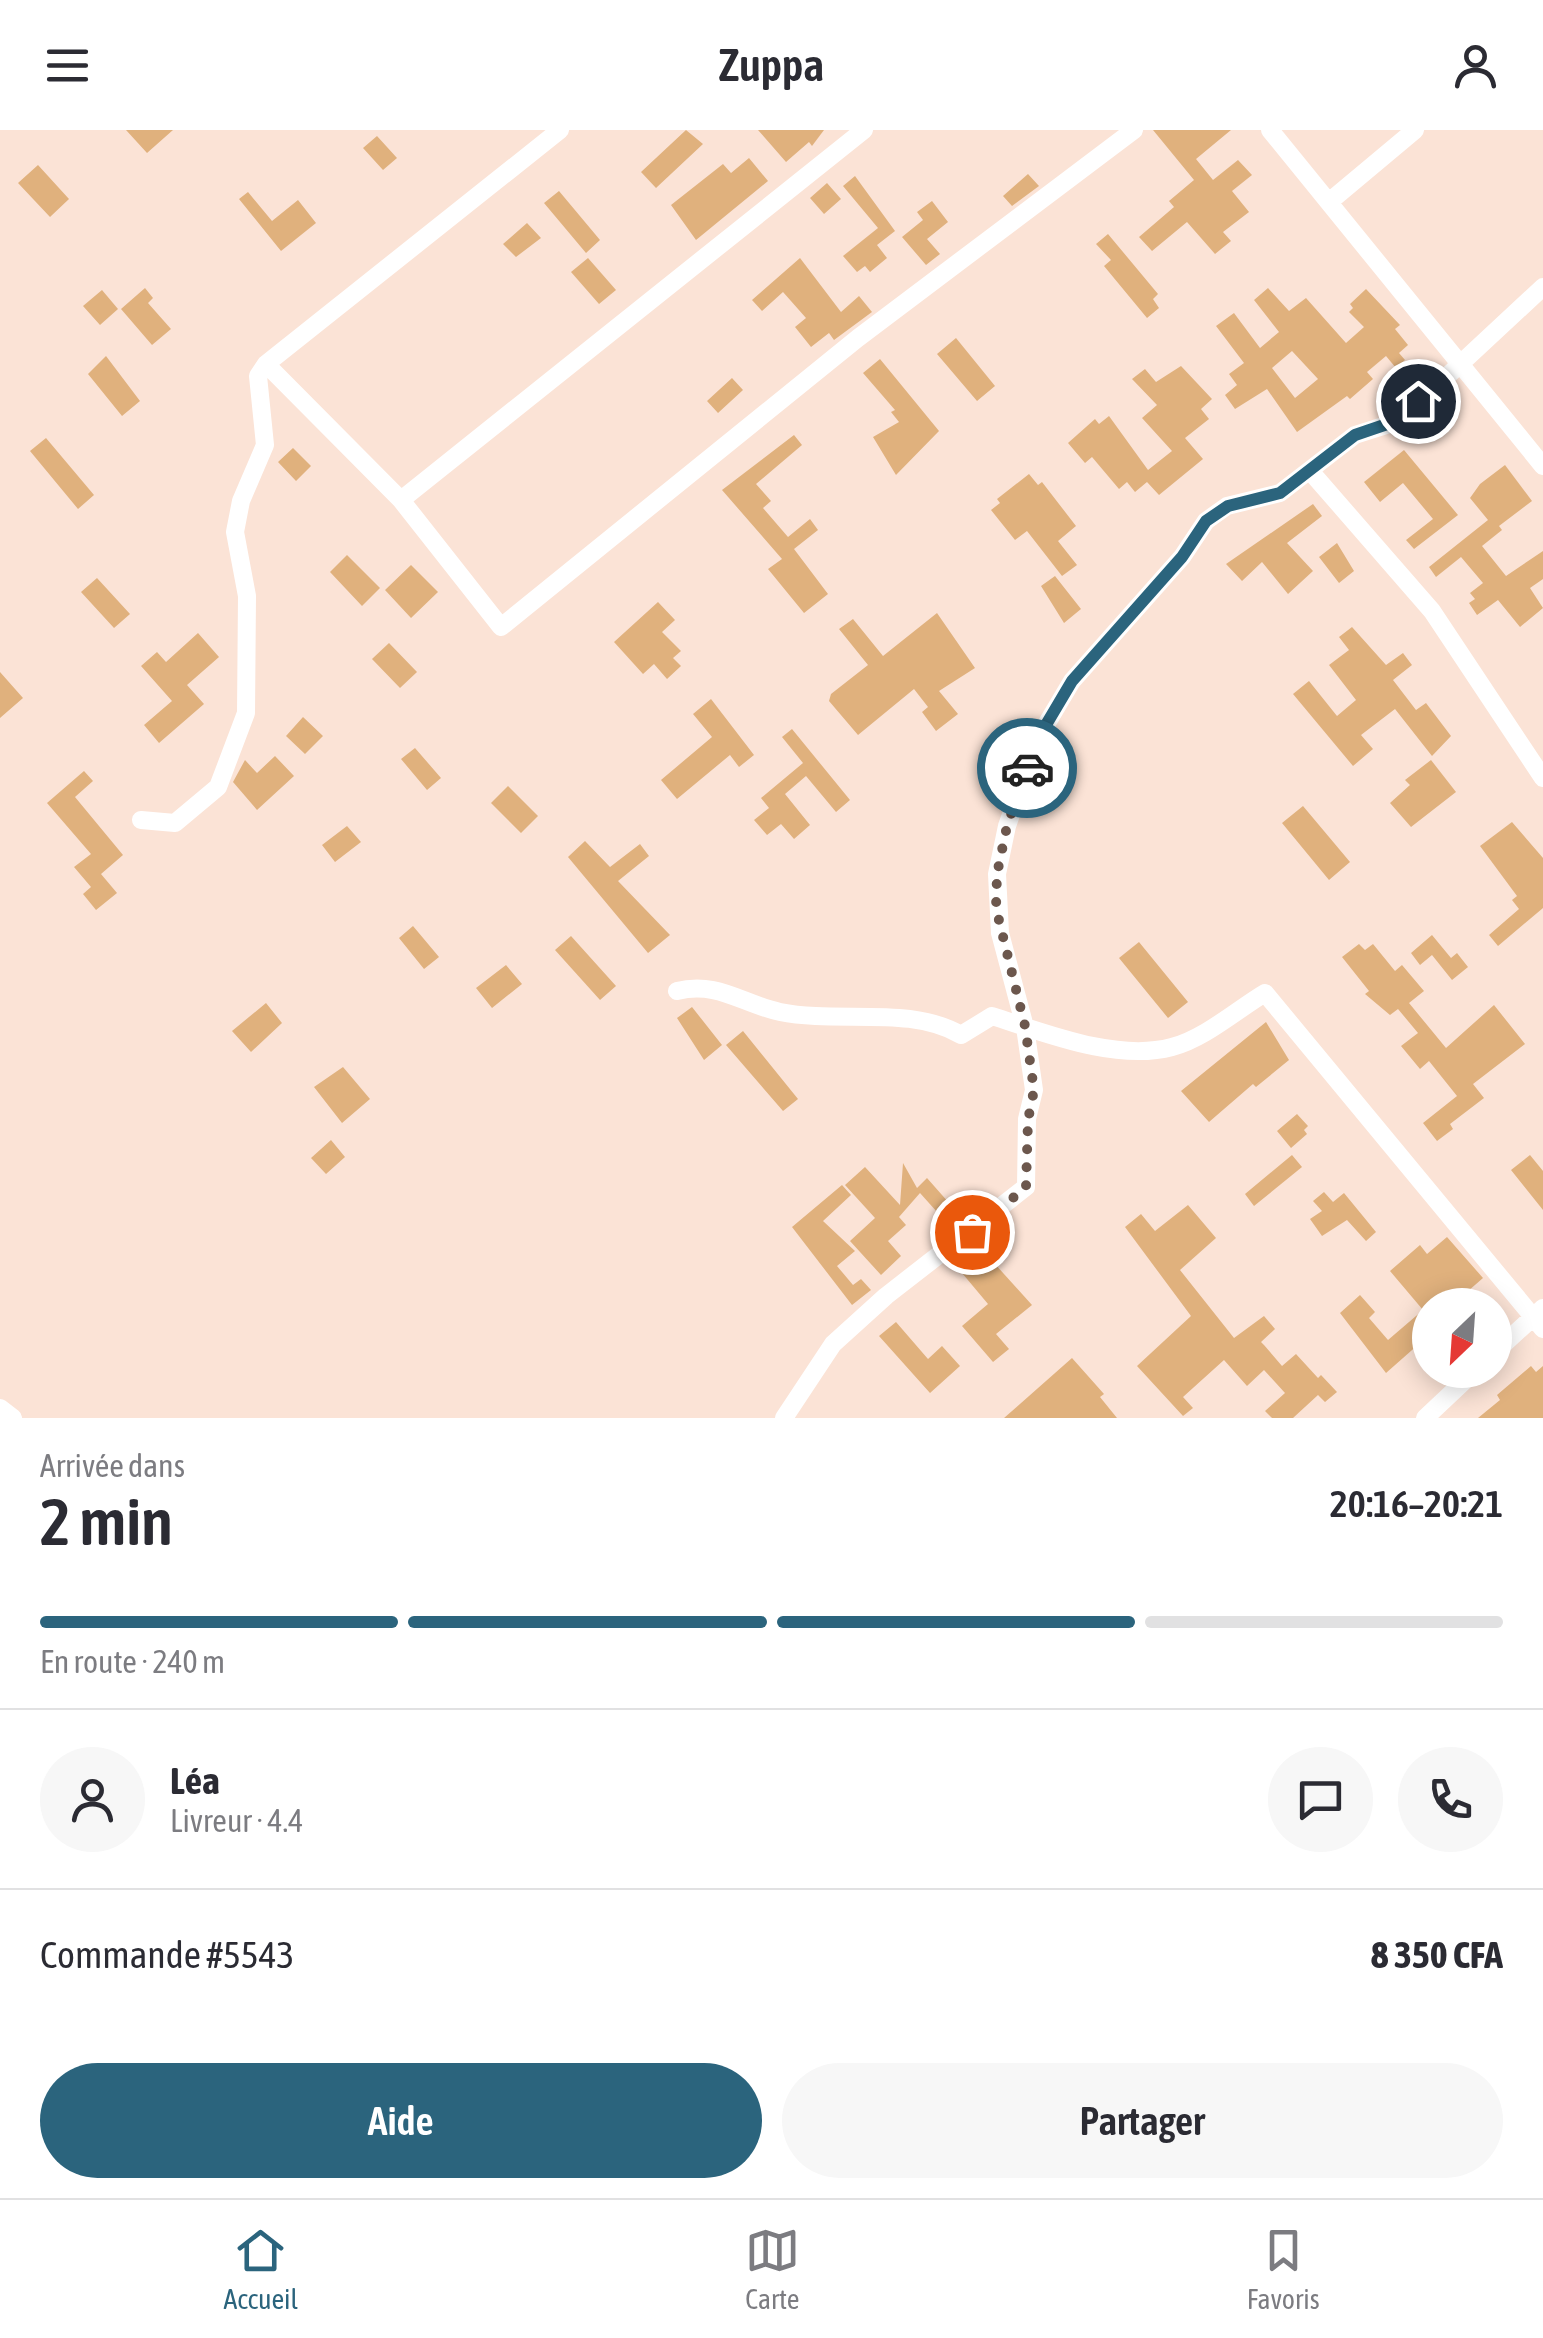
<!DOCTYPE html>
<html lang="fr">
<meta charset="utf-8">
<style>
:root{--surface:#fff;--page:#f7f7f7;--text:#2b2b33;--muted:#7c7c81;--line:#e1e1e2;--accent:#2b647d}
body{margin:0;font-family:"Asap Condensed",sans-serif;background:var(--page);color:var(--text);height:100vh;display:flex;flex-direction:column;font-size:38px;white-space:nowrap}
*{box-sizing:border-box;margin:0}
p{font-size:32px;color:var(--muted)}
.icon{flex:none;width:55px;height:55px;fill:none;stroke:currentColor;stroke-width:2;stroke-linecap:round;stroke-linejoin:round}
.map{position:relative;height:1288px;overflow:hidden}
.drawer{display:flex;flex-direction:column;background:var(--surface);flex:1}
.drawer>*{flex:none}
.needle{width:65px;rotate:205deg}
.controls{position:absolute;left:1412px;top:1158px;display:grid;gap:20px}
.controls a{display:grid;place-items:center;width:100px;height:100px;border-radius:50%;background:var(--surface);box-shadow:0 5px 25px #0003;font-size:50px}
.pin{position:absolute;display:grid;place-items:center;width:85px;height:85px;color:#fff;margin:-42px;border:5px solid #fff;border-radius:50%;box-shadow:0 2px 10px #0007}
.courier{position:absolute;display:grid;place-items:center;width:100px;height:100px;margin:-50px;border:8px solid #2b647d;border-radius:50%;background:#fff;color:#222;box-shadow:0 2px 12px #0007}
.headline em{font-style:normal;font-weight:600}
.headline div{display:flex;flex-direction:column-reverse}
.headline{display:flex;align-items:center;justify-content:space-between;height:170px;padding:0 40px}
h1{font-size:65px;font-weight:600;line-height:75px}
.bar{display:grid;grid-template-columns:repeat(4,1fr);gap:15px 10px;align-content:center;height:120px;padding:0 40px}
.bar i{height:12px;border-radius:8px;background:var(--line)}
.bar .current{background:var(--accent)}
.bar p{grid-column:span 4}
.line{display:flex;align-items:center;gap:25px;padding:0 40px;border-top:2px solid var(--line)}
.line div{flex:1}
.round{display:grid;place-items:center;flex:none;width:105px;height:105px;border-radius:52px;background:var(--page)}
.primary-button{display:flex;gap:20px;margin-top:auto;padding:20px 40px}
.primary-button a{flex:1;height:115px;border-radius:60px;background:var(--accent);color:#fff;font-size:40px;font-weight:600;line-height:115px;text-align:center}
.primary-button a+a{background:var(--page);color:var(--text)}
header{display:flex;justify-content:space-between;align-items:center;height:130px;padding:0 40px;background:var(--surface);font-size:45px;font-weight:600}
.dock{display:flex;justify-content:space-around;align-items:center;height:140px;border-top:2px solid var(--line);background:var(--surface);font-size:28px;color:var(--muted)}
.dock a{display:grid;justify-items:center;gap:5px}
.dock .current{color:var(--accent)}
.map>svg:first-child{display:block}
</style>
<header><svg class="icon" aria-label="menu" viewBox="0 0 24 24"><path d="M4 6h16M4 12h16M4 18h16"/></svg>Zuppa<svg class="icon" aria-label="person" viewBox="0 0 24 24"><circle cx="12" cy="8" r="4"/><path d="M4 21q1-7 8-7t8 7"/></svg></header>
<div class="map">
<svg width="1543" height="1288" viewBox="0 0 1543 1288">
<rect width="100%" height="100%" fill="#fbe3d6"/>
<!-- building -->
<path fill="#e0b17d" fill-rule="evenodd" d="M 126,0 L 173,0 L 147,23 Z
M 686,0 L 703,14 L 656,58 L 641,42 Z
M 758,0 L 824,0 L 812,16 L 809,12 L 786,32 Z
M 1153,0 L 1231,0 L 1196,29 L 1213,50 L 1238,30 L 1252,45 L 1232,61 L 1249,82 L 1223,102 L 1231,111 L 1215,124 L 1187,92 L 1152,121 L 1139,107 L 1174,77 L 1169,71 L 1194,50 Z
M 377,6 L 397,28 L 383,40 L 363,18 Z
M 749,28 L 768,51 L 696,110 L 671,75 L 723,34 L 731,43 Z
M 38,35 L 69,69 L 50,87 L 18,53 Z
M 1028,44 L 1039,56 L 1012,76 L 1003,66 Z
M 855,46 L 895,101 L 877,115 L 887,128 L 870,142 L 865,136 L 857,142 L 843,126 L 878,98 L 843,56 Z
M 827,53 L 841,69 L 824,84 L 810,68 Z
M 559,61 L 600,110 L 586,123 L 544,73 Z
M 248,62 L 272,91 L 298,70 L 316,93 L 281,121 L 239,69 Z
M 932,71 L 948,92 L 927,109 L 940,124 L 926,135 L 902,107 L 923,90 L 917,82 Z
M 527,93 L 541,108 L 516,127 L 503,114 Z
M 1108,104 L 1158,164 L 1153,169 L 1159,178 L 1147,188 L 1104,136 L 1111,130 L 1096,114 Z
M 588,128 L 616,160 L 599,174 L 571,142 Z
M 800,128 L 841,182 L 859,166 L 872,182 L 834,210 L 829,203 L 811,217 L 795,197 L 806,188 L 783,162 L 762,181 L 752,170 Z
M 145,158 L 153,168 L 148,173 L 171,199 L 152,215 L 121,179 Z
M 1268,158 L 1289,181 L 1306,168 L 1346,213 L 1364,197 L 1349,182 L 1353,178 L 1350,174 L 1366,159 L 1400,195 L 1395,199 L 1408,215 L 1399,223 L 1405,230 L 1396,238 L 1386,226 L 1367,242 L 1373,249 L 1350,269 L 1347,266 L 1297,302 L 1267,259 L 1235,279 L 1225,265 L 1237,255 L 1229,244 L 1244,233 L 1216,196 L 1234,183 L 1260,218 L 1279,202 L 1254,170 ZM 1292,221 L 1318,249 L 1295,268 L 1272,238 Z
M 102,160 L 118,179 L 100,195 L 83,176 Z
M 956,208 L 995,256 L 977,271 L 937,224 Z
M 106,226 L 140,271 L 122,286 L 88,244 Z
M 880,229 L 939,301 L 896,345 L 873,307 L 899,292 L 891,282 L 895,280 L 863,243 Z
M 1181,236 L 1212,269 L 1201,279 L 1209,289 L 1185,308 L 1203,329 L 1159,365 L 1147,352 L 1135,362 L 1127,352 L 1119,359 L 1092,327 L 1085,333 L 1068,313 L 1095,289 L 1099,294 L 1109,286 L 1148,340 L 1172,321 L 1142,288 L 1157,275 L 1132,249 L 1145,239 L 1156,252 Z
M 732,248 L 743,260 L 718,283 L 707,271 Z
M 794,305 L 802,315 L 756,354 L 771,371 L 763,378 L 788,407 L 810,389 L 818,400 L 794,419 L 828,464 L 804,483 L 768,439 L 782,429 L 722,360 Z
M 46,308 L 94,365 L 78,379 L 30,321 Z
M 293,318 L 311,336 L 296,351 L 278,332 Z
M 1404,320 L 1458,385 L 1414,419 L 1406,410 L 1433,389 L 1403,353 L 1380,372 L 1364,352 Z
M 1505,335 L 1532,371 L 1499,396 L 1502,400 L 1482,416 L 1506,446 L 1543,421 L 1543,449 L 1530,458 L 1543,478 L 1520,497 L 1498,470 L 1477,485 L 1469,473 L 1475,469 L 1470,463 L 1483,453 L 1461,427 L 1436,447 L 1429,437 L 1488,390 L 1470,368 L 1480,354 Z
M 1029,344 L 1038,355 L 1042,352 L 1076,396 L 1058,411 L 1077,435 L 1062,446 L 1027,401 L 1015,410 L 991,380 L 1000,373 L 997,369 Z
M 1313,374 L 1322,386 L 1287,413 L 1313,441 L 1288,464 L 1262,432 L 1242,451 L 1226,434 Z
M 1337,413 L 1354,441 L 1339,453 L 1319,427 Z
M 347,425 L 380,458 L 362,476 L 330,442 Z
M 411,435 L 438,462 L 411,488 L 385,460 Z
M 1055,446 L 1081,479 L 1064,493 L 1041,456 Z
M 97,448 L 130,484 L 114,498 L 81,462 Z
M 658,472 L 675,490 L 662,502 L 681,521 L 673,528 L 681,536 L 667,549 L 654,534 L 643,544 L 614,512 Z
M 937,483 L 975,538 L 939,561 L 958,584 L 936,601 L 922,582 L 928,577 L 914,559 L 858,605 L 829,571 L 831,564 L 868,535 L 839,499 L 853,489 L 883,526 Z
M 1352,497 L 1386,535 L 1403,523 L 1412,535 L 1393,550 L 1416,580 L 1426,573 L 1451,606 L 1432,626 L 1395,579 L 1361,605 L 1373,619 L 1353,636 L 1293,564 L 1309,551 L 1337,586 L 1356,570 L 1329,535 L 1349,520 L 1339,507 Z
M 198,503 L 219,527 L 187,555 L 204,574 L 159,613 L 144,595 L 172,571 L 141,536 L 157,522 L 166,532 Z
M 389,513 L 417,542 L 400,558 L 372,529 Z
M 0,542 L 23,568 L 0,588 Z
M 711,569 L 754,625 L 739,637 L 730,625 L 677,669 L 661,650 L 712,607 L 693,584 Z
M 303,587 L 323,606 L 305,624 L 286,606 Z
M 792,599 L 850,670 L 836,682 L 806,646 L 785,664 L 810,695 L 794,709 L 781,694 L 767,705 L 754,690 L 769,678 L 761,668 L 803,633 L 782,607 Z
M 415,618 L 441,648 L 427,660 L 401,629 Z
M 275,626 L 294,646 L 257,680 L 233,652 L 245,630 L 257,643 Z
M 1431,630 L 1456,662 L 1411,697 L 1390,673 L 1410,655 L 1405,650 Z
M 84,641 L 93,651 L 75,667 L 123,725 L 101,744 L 117,763 L 96,780 L 83,764 L 91,757 L 74,737 L 91,724 L 47,673 Z
M 508,656 L 538,686 L 521,703 L 491,673 Z
M 1303,676 L 1350,732 L 1329,750 L 1282,693 Z
M 1512,692 L 1543,728 L 1543,778 L 1498,816 L 1489,805 L 1519,779 L 1512,770 L 1517,766 L 1480,716 Z
M 347,696 L 361,712 L 335,732 L 322,715 Z
M 585,711 L 610,737 L 640,714 L 649,726 L 618,751 L 670,805 L 648,823 L 568,727 Z
M 413,796 L 439,827 L 424,839 L 399,808 Z
M 1432,805 L 1451,828 L 1457,823 L 1468,837 L 1452,850 L 1432,825 L 1420,835 L 1411,823 Z
M 571,806 L 616,856 L 600,870 L 555,820 Z
M 1139,812 L 1188,872 L 1168,888 L 1119,828 Z
M 1359,814 L 1365,820 L 1373,814 L 1395,841 L 1402,835 L 1424,861 L 1409,873 L 1446,918 L 1494,875 L 1525,914 L 1473,954 L 1484,968 L 1450,994 L 1453,999 L 1437,1011 L 1423,993 L 1457,966 L 1429,931 L 1420,939 L 1401,916 L 1418,903 L 1398,879 L 1390,885 L 1365,864 L 1369,861 L 1342,827 Z
M 506,835 L 522,854 L 492,878 L 476,858 Z
M 266,873 L 282,893 L 251,922 L 232,901 Z
M 692,877 L 722,915 L 704,930 L 677,888 Z
M 1266,892 L 1289,930 L 1256,957 L 1253,954 L 1209,992 L 1181,961 Z
M 743,901 L 798,969 L 783,981 L 726,915 Z
M 343,937 L 370,969 L 342,993 L 314,957 Z
M 1297,984 L 1308,996 L 1304,1000 L 1307,1004 L 1291,1018 L 1277,1001 Z
M 331,1010 L 345,1027 L 326,1044 L 311,1028 Z
M 1292,1025 L 1302,1037 L 1254,1076 L 1245,1064 Z
M 1530,1025 L 1543,1041 L 1543,1080 L 1511,1040 Z
M 903,1033 L 917,1058 L 927,1048 L 957,1082 L 946,1092 L 920,1063 L 899,1087 L 906,1095 L 888,1111 L 901,1126 L 881,1145 L 850,1111 L 875,1088 L 845,1055 L 865,1037 L 900,1075 Z
M 842,1055 L 851,1065 L 823,1091 L 855,1121 L 837,1136 L 853,1155 L 861,1149 L 871,1160 L 852,1175 L 792,1097 Z
M 1324,1062 L 1333,1072 L 1344,1063 L 1376,1102 L 1366,1111 L 1347,1090 L 1322,1106 L 1310,1089 L 1322,1081 L 1313,1071 Z
M 1188,1075 L 1216,1108 L 1180,1140 L 1234,1208 L 1264,1186 L 1275,1199 L 1261,1212 L 1264,1215 L 1282,1236 L 1296,1224 L 1318,1248 L 1321,1245 L 1337,1262 L 1325,1272 L 1318,1265 L 1293,1288 L 1272,1288 L 1265,1281 L 1285,1263 L 1264,1240 L 1247,1256 L 1224,1230 L 1183,1267 L 1193,1278 L 1183,1286 L 1137,1236 L 1191,1186 L 1125,1097 L 1141,1084 L 1155,1101 Z
M 1447,1107 L 1483,1148 L 1452,1175 L 1430,1175 L 1430,1191 L 1413,1205 L 1420,1213 L 1386,1243 L 1340,1183 L 1360,1165 L 1375,1182 L 1369,1188 L 1388,1210 L 1423,1180 L 1390,1141 L 1420,1115 L 1427,1124 Z
M 985,1123 L 1032,1175 L 996,1204 L 1009,1219 L 993,1232 L 962,1196 L 988,1174 L 962,1143 Z
M 896,1192 L 928,1229 L 942,1216 L 960,1236 L 930,1263 L 879,1206 Z
M 1072,1228 L 1104,1264 L 1100,1267 L 1117,1288 L 1004,1288 Z
M 1531,1236 L 1536,1242 L 1543,1236 L 1543,1288 L 1478,1288 L 1500,1270 L 1497,1265 Z"/>
<g fill="none" stroke-linecap="round" stroke-linejoin="round">
<!-- minor -->
<path stroke="#fff" stroke-width="18" d="M 1270,0 L 1543,336
M 1329,72 L 1415,0
M 266,234 L 401,370 L 501,497 L 858,208 L 1134,0
M 1311,342 L 1432,481 L 1543,648
M 401,370 L 864,0
M 141,690 L 175,693 L 218,657 L 246,583 L 247,466 L 235,402 L 241,371 L 265,315 L 258,246 L 266,234 L 560,0
M 677,861 C 718,851 742,874 780,882 C 839,894 910,875 961,905 L 992,886 C 1045,903 1117,932 1172,917 C 1204,909 1238,879 1265,863 L 1543,1199
M 1495,1222 L 1543,1178
M 0,1278 L 13,1288
M 784,1288 L 833,1214 L 886,1166 L 1026,1057 L 1027,989 L 1034,960 L 1025,897 L 1000,803 L 997,744 L 1007,696 L 1037,610 L 1072,551 L 1182,427 L 1206,391 L 1227,376 L 1280,363 L 1355,305 L 1399,291 L 1543,157
M 1425,1288 L 1476,1240"/>
</g>
<g fill="none" stroke-linecap="round" stroke-linejoin="round">
<!-- done -->
<path stroke="#6c574d" stroke-width="10" stroke-dasharray="0 18" d="M 972,1102 L 1026,1057 L 1028,990 L 1034,960 L 1025,896 L 996,778 L 997,744 L 1007,696 L 1027,638"/>
<!-- route -->
<path stroke="#2b647d" stroke-width="12" d="M 1027,638 L 1037,610 L 1072,551 L 1182,427 L 1206,391 L 1228,376 L 1280,363 L 1355,305 L 1399,290 L 1418,271"/>
</g>
</svg>
<div class="controls">
<a><svg class="needle" viewBox="-14 -14 28 28"><path d="M0-13l5 13h-10z" fill="#e53935"/><path d="M0 13l5-13h-10z" fill="#7c7c81"/></svg></a>
</div>
<div class="pin" style="left:972px;top:1102px;background:#ea580c"><svg class="icon" aria-label="bag" viewBox="0 0 24 24"><path d="M5 8h14l-1 12H6zM9 8a3 3 0 0 1 6 0"/></svg></div>
<div class="pin" style="left:1418px;top:271px;background:#1f2937"><svg class="icon" aria-label="home" viewBox="0 0 24 24"><path d="M3 11l9-7 9 7M6 9v11h12V9"/></svg></div>
<div class="courier" style="left:1027px;top:638px"><svg class="icon" aria-label="car" viewBox="0 0 24 24"><path d="M5 17H2v-5l4-1 3-4h7l3 4 3 1v5h-3M9 17h6M6 11h13"/><circle cx="7" cy="17" r="2"/><circle cx="17" cy="17" r="2"/></svg></div>
</div>
<section class="drawer">
<div class="headline"><div><h1>2 min</h1><p>Arrivée dans</p></div><em>20:16–20:21</em></div>
<div class="bar"><i class="current"></i><i class="current"></i><i class="current"></i><i></i><p>En route · 240 m</p></div>
<div class="line" style="height:180px"><a class="round"><svg class="icon" aria-label="person" viewBox="0 0 24 24"><circle cx="12" cy="8" r="4"/><path d="M4 21q1-7 8-7t8 7"/></svg></a><div><b>Léa</b><p>Livreur · 4.4</p></div><a class="round"><svg class="icon" aria-label="chat" viewBox="0 0 24 24"><path d="M4 5h16v11H9l-5 4z"/></svg></a><a class="round"><svg class="icon" aria-label="phone" viewBox="0 0 24 24"><path d="M5 4h4l2 5-3 2q2 4 5 5l2-3 5 2v4C11 20 4 13 5 4z"/></svg></a></div>
<div class="line" style="height:130px"><div>Commande #5543</div><b>8 350 CFA</b></div>
<div class="primary-button"><a>Aide</a><a>Partager</a></div>
</section>
<nav class="dock">
<a class="current"><svg class="icon" aria-label="home" viewBox="0 0 24 24"><path d="M3 11l9-7 9 7M6 9v11h12V9"/></svg>Accueil</a>
<a><svg class="icon" aria-label="map" viewBox="0 0 24 24"><path d="M3 6l6-2 6 2 6-2v14l-6 2-6-2-6 2zM9 4v14M15 6v14"/></svg>Carte</a>
<a><svg class="icon" aria-label="saved" viewBox="0 0 24 24"><path d="M7 4h10v16l-5-4-5 4z"/></svg>Favoris</a>
</nav>
